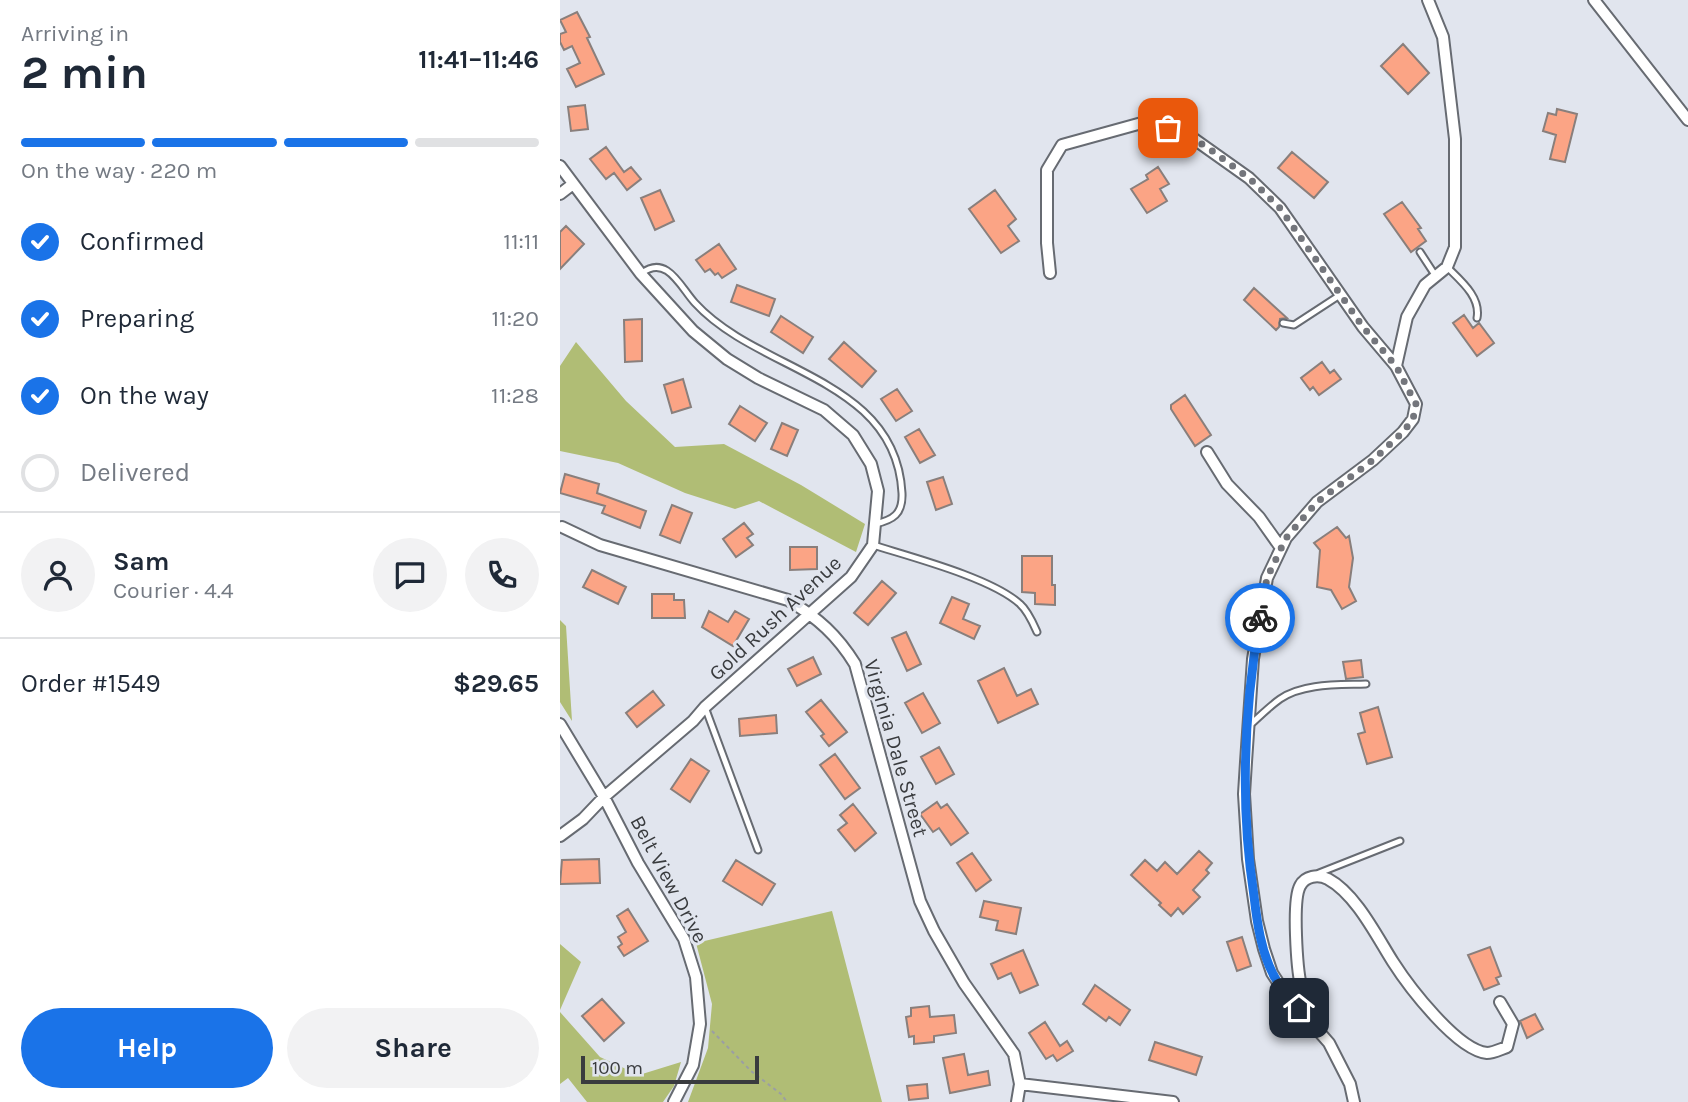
<!DOCTYPE html>
<meta charset="utf-8">
<style>
:root{--surface:#fff;--page:#f2f2f3;--text:#1f2937;--muted:#747a83;--line:#e0e1e3;--accent:#1a73e8}
body{margin:0;font-family:Karla,sans-serif;background:var(--page);color:var(--text);height:100vh;display:flex;flex-direction:column;font-size:26px;white-space:nowrap}
*{box-sizing:border-box;margin:0}
p{font-size:23px;color:var(--muted)}
.icon{flex:none;width:38px;height:38px;fill:none;stroke:currentColor;stroke-width:2;stroke-linecap:round;stroke-linejoin:round}
.map{position:relative;flex:1;overflow:hidden}
.panel{display:flex;flex-direction:column;background:var(--surface);width:560px}
.panel>*{flex:none}
.scale{position:absolute;left:21px;bottom:18px;width:178px;box-sizing:border-box;padding-left:7px;border:4px solid #393b3e;border-top:0;font-size:19px;line-height:24px;white-space:nowrap;color:#393b3e;-webkit-text-stroke:5px #e1e5ee;paint-order:stroke}
.pin{position:absolute;display:grid;place-items:center;width:60px;height:60px;color:#fff;margin:-30px;border-radius:14px;box-shadow:0 4px 10px #0006}
.courier{position:absolute;display:grid;place-items:center;width:70px;height:70px;margin:-35px;border:5px solid #1a73e8;border-radius:50%;background:#fff;color:#222;box-shadow:0 2px 9px #0007}
.overview em{font-style:normal;font-weight:700}
.overview div{display:flex;flex-direction:column-reverse}
.overview{display:flex;align-items:center;justify-content:space-between;height:119px;padding:0 21px}
h1{font-size:46px;font-weight:700;line-height:52px}
.bar{display:grid;grid-template-columns:repeat(4,1fr);gap:10px 7px;align-content:center;height:84px;padding:0 21px}
.bar i{height:9px;border-radius:5px;background:var(--line)}
.bar .on{background:var(--accent)}
.bar p{grid-column:span 4}
.line{display:flex;align-items:center;gap:18px;padding:0 21px;border-top:2px solid var(--line)}
.line div{flex:1}
.round{display:grid;place-items:center;flex:none;width:74px;height:74px;border-radius:37px;background:var(--page)}
ol{padding:0 21px;list-style:none}
li{display:flex;align-items:center;gap:21px;height:77px}
li p{margin-inline-start:auto}
li .icon{padding:7px;border-radius:50%;background:var(--accent);color:#fff;stroke-width:4}
li:last-child{color:var(--muted)}
li i{width:38px;height:38px;border:4px solid var(--line);border-radius:50%}
.cta{display:flex;gap:14px;margin-top:auto;padding:14px 21px}
.cta a{flex:1;height:80px;border-radius:42px;background:var(--accent);color:#fff;font-size:28px;font-weight:700;line-height:80px;text-align:center}
.cta a+a{background:var(--page);color:var(--text)}
main{display:flex;flex:1;min-height:0}
.map>svg:first-child{display:block}
</style>
<main>
<section class="panel">
<div class="overview"><div><h1>2 min</h1><p>Arriving in</p></div><em>11:41–11:46</em></div>
<div class="bar"><i class="on"></i><i class="on"></i><i class="on"></i><i></i><p>On the way · 220 m</p></div>
<ol>
<li><svg class="icon" aria-label="check" viewBox="0 0 24 24"><path d="M5 12l5 5 9-10"/></svg>Confirmed<p>11:11</p></li>
<li><svg class="icon" aria-label="check" viewBox="0 0 24 24"><path d="M5 12l5 5 9-10"/></svg>Preparing<p>11:20</p></li>
<li><svg class="icon" aria-label="check" viewBox="0 0 24 24"><path d="M5 12l5 5 9-10"/></svg>On the way<p>11:28</p></li>
<li><i></i>Delivered</li>
</ol>
<div class="line" style="height:126px"><a class="round"><svg class="icon" aria-label="person" viewBox="0 0 24 24"><circle cx="12" cy="8" r="4"/><path d="M4 21q1-7 8-7t8 7"/></svg></a><div><b>Sam</b><p>Courier · 4.4</p></div><a class="round"><svg class="icon" aria-label="chat" viewBox="0 0 24 24"><path d="M4 5h16v11H9l-5 4z"/></svg></a><a class="round"><svg class="icon" aria-label="phone" viewBox="0 0 24 24"><path d="M5 4h4l2 5-3 2q2 4 5 5l2-3 5 2v4C11 20 4 13 5 4z"/></svg></a></div>
<div class="line" style="height:91px"><div>Order #1549</div><b>$29.65</b></div>
<div class="cta"><a>Help</a><a>Share</a></div>
</section>
<div class="map">
<svg width="1128" height="1102" viewBox="0 0 1128 1102">
<rect width="100%" height="100%" fill="#e1e5ee"/>
<!-- green -->
<path fill="#b0bd75" d="M 16,342 L 66,401 L 115,447 L 164,444 L 241,485 L 305,524 L 296,552 L 199,501 L 175,509 L 125,493 L 58,463 L 0,451 L 0,366 Z
M 0,620 L 6,626 L 12,721 L 0,702 Z
M 272,911 L 322,1102 L 128,1102 L 148,1048 L 152,1004 L 136,943 Z
M 0,944 L 21,962 L 0,1010 Z
M 0,1012 L 40,1057 L 79,1075 L 121,1062 L 114,1086 L 103,1102 L 27,1102 L 8,1078 L 0,1084 Z"/>
<!-- building -->
<path fill="#fba485" stroke="#897f7c" stroke-width="2" d="M 17,12 L 30,37 L 27,38 L 44,74 L 16,87 L 7,69 L 20,63 L 12,46 L 4,50 L 0,42 L 0,34 L 6,32 L 0,20 Z
M 843,44 L 869,73 L 848,94 L 821,66 Z
M 25,105 L 28,129 L 11,131 L 8,107 Z
M 997,109 L 1017,114 L 1005,162 L 990,159 L 996,135 L 983,131 L 988,113 L 996,115 Z
M 46,147 L 64,172 L 71,167 L 81,179 L 67,190 L 54,173 L 46,179 L 30,159 Z
M 732,152 L 768,182 L 754,198 L 718,168 Z
M 598,167 L 609,184 L 600,189 L 607,201 L 587,213 L 571,189 L 588,179 L 586,175 Z
M 100,190 L 114,221 L 95,230 L 81,198 Z
M 435,190 L 456,219 L 448,226 L 459,241 L 441,253 L 409,209 Z
M 842,202 L 861,228 L 858,229 L 866,241 L 851,252 L 824,214 Z
M 6,226 L 24,244 L 0,269 L 0,232 Z
M 159,244 L 176,269 L 162,278 L 158,273 L 155,275 L 150,269 L 145,272 L 136,260 Z
M 177,285 L 215,299 L 209,316 L 171,302 Z
M 694,288 L 727,318 L 720,319 L 719,327 L 716,330 L 684,300 Z
M 904,315 L 913,328 L 919,323 L 934,343 L 917,356 L 893,323 Z
M 221,316 L 253,337 L 243,353 L 211,332 Z
M 82,319 L 82,361 L 65,362 L 64,320 Z
M 284,342 L 316,371 L 302,387 L 269,359 Z
M 762,362 L 770,373 L 774,370 L 781,379 L 759,395 L 753,387 L 750,390 L 741,378 Z
M 123,379 L 131,407 L 112,413 L 104,385 Z
M 337,389 L 352,411 L 336,421 L 321,399 Z
M 625,395 L 651,435 L 635,446 L 611,409 L 611,405 Z
M 180,406 L 207,423 L 195,441 L 169,424 Z
M 222,423 L 238,430 L 227,456 L 211,449 Z
M 359,429 L 375,455 L 360,463 L 345,437 Z
M 5,474 L 39,484 L 37,493 L 86,511 L 80,528 L 42,513 L 45,506 L 0,493 Z
M 383,477 L 392,504 L 376,510 L 367,482 Z
M 112,505 L 132,513 L 120,543 L 100,535 Z
M 184,523 L 193,534 L 187,538 L 193,545 L 176,557 L 163,539 Z
M 777,527 L 786,538 L 789,536 L 793,558 L 789,587 L 796,601 L 782,609 L 771,590 L 757,587 L 760,550 L 754,543 Z
M 230,547 L 257,547 L 257,569 L 230,570 Z
M 462,556 L 492,556 L 492,585 L 495,585 L 495,605 L 475,604 L 475,593 L 462,592 Z
M 32,570 L 66,587 L 58,604 L 23,587 Z
M 322,581 L 336,593 L 308,625 L 294,613 Z
M 92,594 L 114,594 L 114,600 L 124,600 L 125,618 L 92,618 Z
M 392,597 L 409,604 L 403,619 L 420,626 L 414,639 L 380,623 Z
M 149,611 L 168,622 L 175,611 L 189,619 L 173,646 L 142,627 Z
M 346,632 L 361,664 L 347,671 L 332,638 Z
M 253,657 L 261,674 L 237,686 L 228,669 Z
M 801,660 L 803,677 L 786,679 L 783,662 Z
M 444,668 L 457,696 L 471,689 L 478,704 L 438,723 L 418,681 Z
M 93,691 L 104,705 L 77,727 L 66,713 Z
M 363,693 L 380,723 L 362,733 L 345,703 Z
M 261,700 L 287,732 L 269,746 L 261,736 L 264,734 L 246,712 Z
M 818,707 L 832,757 L 807,764 L 798,734 L 805,732 L 800,713 Z
M 216,715 L 217,733 L 180,736 L 179,719 Z
M 379,747 L 394,774 L 376,784 L 361,757 Z
M 275,754 L 300,788 L 285,799 L 260,765 Z
M 131,759 L 149,771 L 130,802 L 111,789 Z
M 377,802 L 381,808 L 387,804 L 408,833 L 391,845 L 379,828 L 373,832 L 360,814 Z
M 293,804 L 316,833 L 295,851 L 278,830 L 287,823 L 280,815 Z
M 639,851 L 652,863 L 646,870 L 649,873 L 633,890 L 640,897 L 623,914 L 618,908 L 611,916 L 599,905 L 601,903 L 571,875 L 585,860 L 597,871 L 605,862 L 617,874 Z
M 412,853 L 431,880 L 416,891 L 397,863 Z
M 39,859 L 40,883 L 0,884 L 2,860 Z
M 176,860 L 215,884 L 202,905 L 163,881 Z
M 424,901 L 461,908 L 456,934 L 436,930 L 438,921 L 420,917 Z
M 68,909 L 88,941 L 64,956 L 58,947 L 62,944 L 58,937 L 66,932 L 57,916 Z
M 682,937 L 691,966 L 677,971 L 667,942 Z
M 930,947 L 941,976 L 936,978 L 939,984 L 924,990 L 908,955 Z
M 463,950 L 478,985 L 460,993 L 451,973 L 438,979 L 431,964 Z
M 535,985 L 570,1010 L 560,1025 L 549,1017 L 546,1021 L 523,1004 Z
M 42,999 L 64,1023 L 44,1041 L 22,1016 Z
M 369,1006 L 370,1017 L 394,1015 L 396,1033 L 374,1036 L 374,1042 L 354,1044 L 354,1036 L 349,1037 L 346,1017 L 351,1016 L 351,1008 Z
M 975,1014 L 983,1029 L 967,1038 L 960,1021 Z
M 485,1022 L 500,1046 L 507,1041 L 513,1051 L 497,1061 L 493,1055 L 486,1059 L 469,1033 Z
M 595,1042 L 642,1057 L 636,1075 L 589,1060 Z
M 404,1054 L 408,1075 L 428,1071 L 430,1085 L 390,1093 L 383,1058 Z
M 367,1084 L 368,1098 L 349,1100 L 347,1086 Z"/>
<g fill="none" stroke-linecap="round" stroke-linejoin="round">
<!-- lane casing -->
<g stroke="#676b72" stroke-width="9">
<path id="lane" d="M 860,252 L 875,275
M 887,267 C 901,281 921,297 917,318
M 82,273 C 107,254 121,288 135,303 C 199,373 336,378 342,493 C 343,514 333,520 315,524
M 723,323 L 734,325 L 780,295
M 313,545 C 351,557 432,578 460,604 C 468,611 473,623 477,632
M 145,707 L 198,850
M 691,724 C 700,716 710,706 720,699 C 743,683 779,685 806,684
M 759,873 L 840,841"/>
</g>
<!-- street casing -->
<g stroke="#676b72" stroke-width="14">
<path id="street" d="M 1034,0 L 1128,120
M 0,166 L 81,274 L 133,331 L 167,359 L 198,378 L 264,410 L 293,435 L 311,464 L 318,491 L 313,545 L 291,577 L 145,707 L 133,721 L 44,797 L 23,819 L 0,836
M 0,194 L 13,184
M 490,273 L 487,243 L 487,170 L 502,145 L 589,121 L 627,134 L 689,178 L 720,208 L 803,327 L 836,366
M 647,452 L 667,484 L 699,517 L 721,548
M 2,527 L 40,545 L 228,600 C 258,618 277,635 295,664 L 360,901 L 374,931 L 404,983 L 454,1054 L 460,1084 L 457,1102
M 0,724 L 44,797 L 78,863 L 124,939 L 136,977 L 140,1024 L 133,1065 L 114,1102
M 750,1017 C 747,1007 743,997 741,986 C 737,969 732,901 740,886 C 745,876 758,874 768,879 C 796,894 817,937 833,962 C 849,987 897,1050 927,1053 C 933,1053 941,1049 947,1047 L 953,1024 L 940,1002
M 460,1084 L 613,1102
M 794,1102 L 790,1084 L 769,1043 L 725,993 L 712,973 L 704,949 L 697,921 L 688,859 L 684,794 L 686,762 L 693,659 L 707,578 L 726,538 L 757,502 L 813,460 L 843,432 L 853,419 L 856,404 L 836,366 L 847,317 L 865,285 L 887,267 L 895,247 L 895,139 L 883,37 L 868,0"/>
</g>
<!-- path -->
<path stroke="#9b9ea4" stroke-width="2" stroke-dasharray="3.5 3.5" stroke-linecap="butt" d="M 152,1031 L 191,1071 L 221,1094 L 227,1102"/>
<!-- lane -->
<use href="#lane" stroke="#fff" stroke-width="5"/>
<!-- street -->
<use href="#street" stroke="#fff" stroke-width="10"/>
</g>
<g fill="none" stroke-linecap="round" stroke-linejoin="round">
<!-- done -->
<path stroke="#74767c" stroke-width="7" stroke-dasharray="0 12.6" d="M 608,128 L 627,134 L 651,150 L 689,178 L 720,208 L 803,327 L 836,366 L 856,404 L 853,419 L 843,432 L 813,460 L 757,502 L 726,538 L 707,578 L 700,618"/>
<!-- route -->
<path stroke="#1a73e8" stroke-width="9" d="M 700,618 C 684,709 680,805 694,896 C 697,922 701,951 713,974 C 719,987 729,998 739,1008"/>
</g>
<g text-anchor="middle" stroke-width="6" stroke-linejoin="round" paint-order="stroke">
<!-- street labels -->
<g font-size="21" fill="#393b3e" stroke="#e1e5ee">
<text transform="translate(215 618) rotate(-43)" y="7">Gold Rush Avenue</text>
<text transform="translate(336 748) rotate(74)" y="7">Virginia Dale Street</text>
<text transform="translate(109 879) rotate(62)" y="7">Belt View Drive</text>
</g>
</g>
</svg>
<div class="scale">100 m</div>
<div class="pin" style="left:608px;top:128px;background:#ea580c"><svg class="icon" aria-label="bag" viewBox="0 0 24 24"><path d="M5 8h14l-1 12H6zM9 8a3 3 0 0 1 6 0"/></svg></div>
<div class="pin" style="left:739px;top:1008px;background:#1f2937"><svg class="icon" aria-label="home" viewBox="0 0 24 24"><path d="M3 11l9-7 9 7M6 9v11h12V9"/></svg></div>
<div class="courier" style="left:700px;top:618px"><svg class="icon" aria-label="bike" viewBox="0 0 24 24"><circle cx="6" cy="16" r="4"/><circle cx="18" cy="16" r="4"/><path d="M6 16l4-8h5l3 8M10 8l3 8H6M13 5h3"/></svg></div>
</div>
</main>
